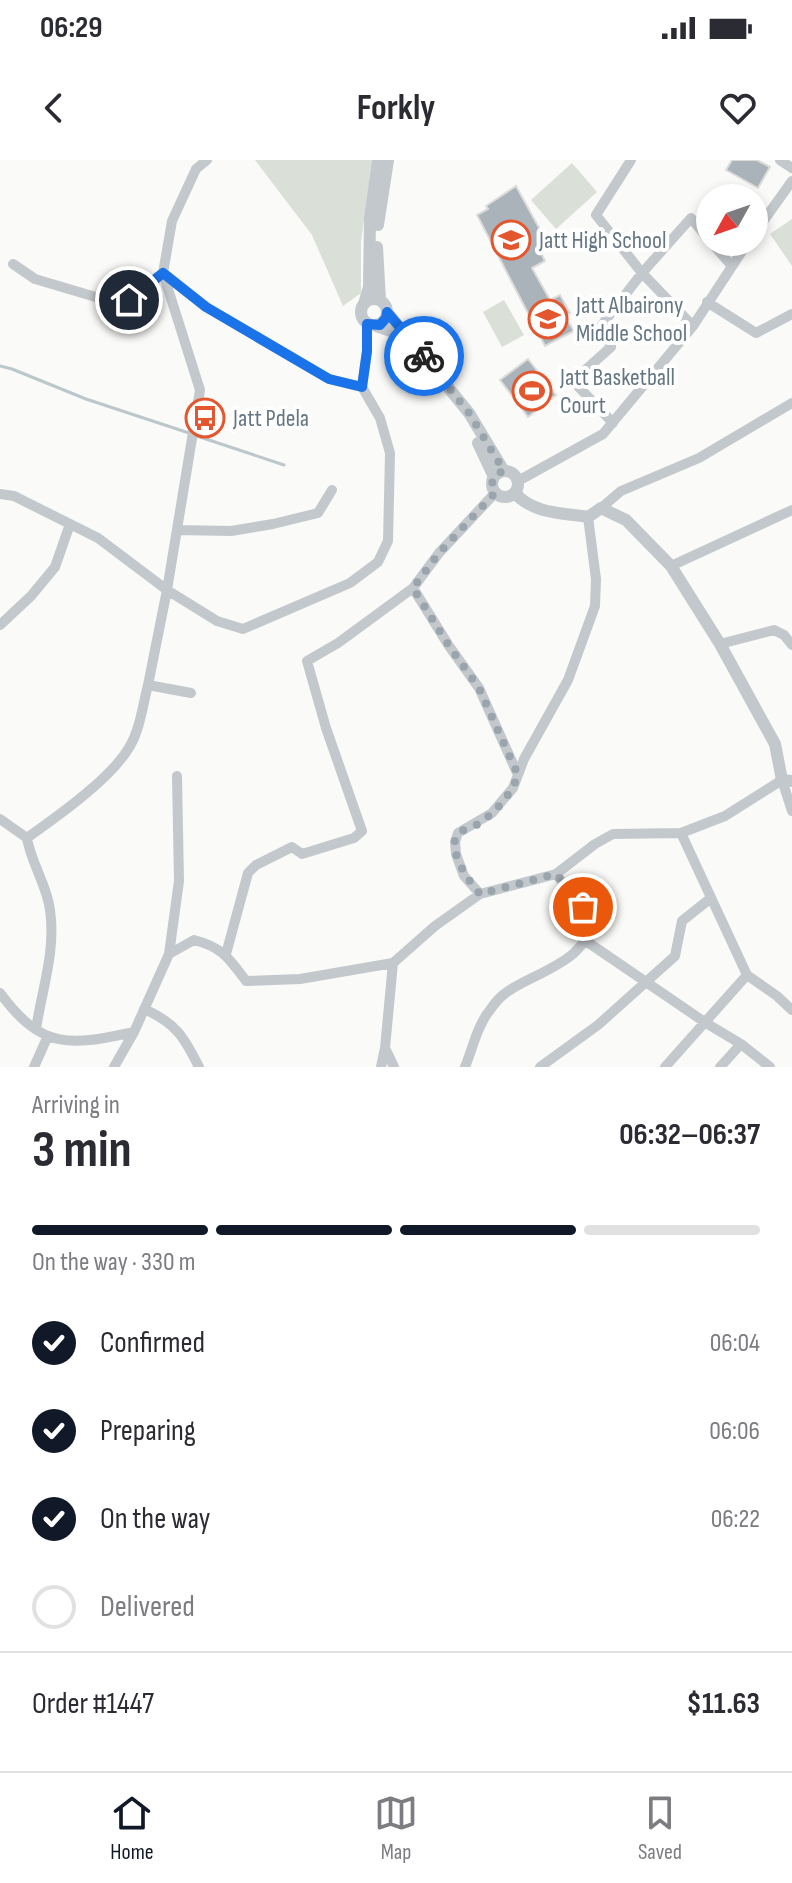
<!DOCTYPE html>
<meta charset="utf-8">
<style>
:root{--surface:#fff;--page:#f7f7f7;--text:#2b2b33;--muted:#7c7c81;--line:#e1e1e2;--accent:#111827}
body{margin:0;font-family:"Sofia Sans Condensed",sans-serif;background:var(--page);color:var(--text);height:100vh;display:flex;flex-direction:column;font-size:30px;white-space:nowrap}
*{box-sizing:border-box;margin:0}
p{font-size:26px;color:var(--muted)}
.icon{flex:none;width:44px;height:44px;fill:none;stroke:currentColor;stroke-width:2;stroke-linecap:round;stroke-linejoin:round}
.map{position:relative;height:907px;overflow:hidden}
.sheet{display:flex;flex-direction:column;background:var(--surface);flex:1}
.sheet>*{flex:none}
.needle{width:52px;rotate:230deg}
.tools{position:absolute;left:696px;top:24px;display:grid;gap:16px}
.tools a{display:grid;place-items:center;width:72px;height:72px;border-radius:50%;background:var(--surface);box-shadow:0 4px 12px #0003;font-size:40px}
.pin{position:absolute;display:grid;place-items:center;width:68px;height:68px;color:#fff;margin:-34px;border:4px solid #fff;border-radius:50%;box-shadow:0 2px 8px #0007}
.courier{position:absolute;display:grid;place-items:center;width:80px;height:80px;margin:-40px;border:6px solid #1a73e8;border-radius:50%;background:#fff;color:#222;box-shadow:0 2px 10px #0007}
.summary em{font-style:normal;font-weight:700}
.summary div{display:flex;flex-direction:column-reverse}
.summary{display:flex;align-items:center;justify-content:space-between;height:136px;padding:0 32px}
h1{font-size:52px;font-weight:700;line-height:60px}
.bar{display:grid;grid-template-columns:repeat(4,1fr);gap:12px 8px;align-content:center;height:96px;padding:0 32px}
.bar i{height:10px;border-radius:6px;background:var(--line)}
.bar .current{background:var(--accent)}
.bar p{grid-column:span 4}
.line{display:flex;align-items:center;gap:20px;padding:0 32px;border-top:2px solid var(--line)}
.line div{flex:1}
ol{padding:0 32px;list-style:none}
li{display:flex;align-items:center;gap:24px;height:88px}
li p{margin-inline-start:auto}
li .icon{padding:8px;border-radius:50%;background:var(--accent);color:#fff;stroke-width:4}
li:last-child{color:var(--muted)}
li i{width:44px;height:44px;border:4px solid var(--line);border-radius:50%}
.status{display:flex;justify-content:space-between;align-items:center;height:56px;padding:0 40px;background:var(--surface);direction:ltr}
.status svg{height:22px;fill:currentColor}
header{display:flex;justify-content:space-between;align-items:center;height:104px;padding:0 32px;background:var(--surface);font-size:36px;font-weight:700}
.tabs{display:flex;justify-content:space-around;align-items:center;height:112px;border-top:2px solid var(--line);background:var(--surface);font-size:22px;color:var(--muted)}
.tabs a{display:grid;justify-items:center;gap:4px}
.tabs .current{color:var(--accent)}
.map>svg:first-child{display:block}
</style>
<div class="status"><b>06:29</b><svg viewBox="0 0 49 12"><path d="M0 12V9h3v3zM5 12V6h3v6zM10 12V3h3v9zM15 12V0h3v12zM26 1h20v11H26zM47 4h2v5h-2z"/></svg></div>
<header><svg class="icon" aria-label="back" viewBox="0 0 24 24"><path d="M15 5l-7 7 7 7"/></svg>Forkly<svg class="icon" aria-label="heart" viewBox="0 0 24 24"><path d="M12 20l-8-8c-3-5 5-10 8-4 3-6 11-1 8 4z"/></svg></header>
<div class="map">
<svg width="792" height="907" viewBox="0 0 792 907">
<rect width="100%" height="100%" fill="#fafaf8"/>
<!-- green -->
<path fill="#dadfd7" d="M 255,0 L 372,0 L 361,82 L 361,133 L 343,146 L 312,75 Z
M 572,3 L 597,32 L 556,69 L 531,40 Z
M 792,59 L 792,106 L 770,74 Z
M 504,140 L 524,175 L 502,187 L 483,152 Z"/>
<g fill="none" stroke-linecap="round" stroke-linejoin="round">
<!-- stream -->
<path stroke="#bbc7cb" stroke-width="3" d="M 0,206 L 12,209 L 86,239 L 189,273
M 197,276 L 284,305"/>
</g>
<!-- building -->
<path fill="#aab3b9" stroke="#dcdcda" stroke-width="2" d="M 732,0 L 757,0 L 770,7 L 758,28 L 726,10 Z
M 516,26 L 549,86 L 540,91 L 545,101 L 532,108 L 550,140 L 560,135 L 570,153 L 565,156 L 574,171 L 545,186 L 477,55 L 488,49 L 486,46 Z
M 528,199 L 556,235 L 528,257 L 500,220 Z"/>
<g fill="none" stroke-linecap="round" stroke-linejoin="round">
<!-- minor -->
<path stroke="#c3c8cc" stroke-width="10" d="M 631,0 L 596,55 L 642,113 L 693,166
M 780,0 L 792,8
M 754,74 L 792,21
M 711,82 L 731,105
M 13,104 L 35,119 L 116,143 L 129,140 L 163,113 L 206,147 L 329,219 L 362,227
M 707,142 L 756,173 L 792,154
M 613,263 L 573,221 L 611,187 L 601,166 L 642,113 L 691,58 L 710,81
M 518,321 L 603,274 L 693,166 L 748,82
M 0,334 L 14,336 L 98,378 L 167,430 L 217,461 L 243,469 L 350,423 L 378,402 L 388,381 L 390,293 L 380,258 L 362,227 L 367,191 L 367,164
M 601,348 L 621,331 L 699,298 L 792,243
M 177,370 L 231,371 L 273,364 L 318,353 L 332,330
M 671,406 L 792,350
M 413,428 L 449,486 L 479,528 L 518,615
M 0,465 L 31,436 L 55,407 L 70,364
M 720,484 L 774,470 L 784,475 L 792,485
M 148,525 L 167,430 L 200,230 L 163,113 L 172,61 L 196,9 L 207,0
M 0,659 L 27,678 C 31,703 47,725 50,750 C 56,791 42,829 36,869
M 27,678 C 58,656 112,618 130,586 C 140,569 143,544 148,525 L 191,533
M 480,734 L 464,716 L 456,694 L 455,682 L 458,673 L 492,653 L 513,628 L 524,599 L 568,520 L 595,446 L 596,419 L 588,357
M 586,781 L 706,863 L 741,884 L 770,907
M 169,794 L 179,721 L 177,616
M 226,794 L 248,713 L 256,705 L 292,687 L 302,694 L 354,678 L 362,671 L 326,568 L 307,501 L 338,483 L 413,428 L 439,393 L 495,333
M 393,803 L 435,766 L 480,734 L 556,714 L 595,684 L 613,674 L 681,673 L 725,656 L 782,620 L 792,651
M 747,815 L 777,836 L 792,850
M 0,833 C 42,890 70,886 134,872
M 144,849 C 176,863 184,877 199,907
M 34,907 L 47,878
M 114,907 L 134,872 L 169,794 L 194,780 C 222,787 229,798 246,821 L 300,819 L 393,803 L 385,888 L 394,907
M 381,907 L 385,888
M 465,907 C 472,890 478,864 490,850 C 494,844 501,836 507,832 C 533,813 595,799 589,757 L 556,714
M 540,907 L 598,865 L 675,796 L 682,761 L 711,738
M 665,907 L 747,815 L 681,673
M 720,907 L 741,884"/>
<!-- tertiary -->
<path stroke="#c3c8cc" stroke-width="12" d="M 378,65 L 388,0
M 377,87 L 380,140
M361 152a13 13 0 1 1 26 0a13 13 0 1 1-26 0Z
M 364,144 L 369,127 L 370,58 L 378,0
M 387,152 L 469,253 L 504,311
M 376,166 L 391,171 L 408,189
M 478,283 L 494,317
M492 324a13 13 0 1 1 26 0a13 13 0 1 1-26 0Z
M 515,333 C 533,354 563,353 588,357 L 601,348 L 626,360 L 671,406 L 720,484 L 775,584 L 782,620 L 792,621"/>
</g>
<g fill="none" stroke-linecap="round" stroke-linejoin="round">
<!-- done -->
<path stroke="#99a4ac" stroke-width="8" stroke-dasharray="0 14.4" d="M 424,196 L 469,253 L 504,311 L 496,314 L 492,321 L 495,333 L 439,393 L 413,428 L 449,486 L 479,528 L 518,615 C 511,635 496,652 478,664 C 473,667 465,669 460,672 C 443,686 470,723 480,734 L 556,714 L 583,747"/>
<!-- route -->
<path stroke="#1a73e8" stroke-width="10" d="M 129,140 L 163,113 L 206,147 L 329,219 L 362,227 L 367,191 L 367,164 L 380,165 L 386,158 L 387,152 L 424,196"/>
</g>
<!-- icons -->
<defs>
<g id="school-ring" transform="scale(2)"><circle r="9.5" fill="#fff" stroke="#e4572e" stroke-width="1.5"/><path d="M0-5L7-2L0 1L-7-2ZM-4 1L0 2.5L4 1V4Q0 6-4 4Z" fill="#e4572e"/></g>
<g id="stadium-ring" transform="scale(2)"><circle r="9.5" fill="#fff" stroke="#e4572e" stroke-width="1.5"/><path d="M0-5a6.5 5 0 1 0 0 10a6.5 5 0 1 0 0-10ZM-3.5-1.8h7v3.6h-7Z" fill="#e4572e"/></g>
<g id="bus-ring" transform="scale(2)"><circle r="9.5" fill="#fff" stroke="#e4572e" stroke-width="1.5"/><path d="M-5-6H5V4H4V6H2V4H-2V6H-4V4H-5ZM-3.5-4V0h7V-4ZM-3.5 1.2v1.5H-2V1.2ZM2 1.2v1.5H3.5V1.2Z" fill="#e4572e"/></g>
</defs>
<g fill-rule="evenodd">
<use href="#school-ring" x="511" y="80"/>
<use href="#school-ring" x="548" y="159"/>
<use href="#stadium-ring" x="532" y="231"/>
<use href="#bus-ring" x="205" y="258"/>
</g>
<g text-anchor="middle" stroke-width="8" stroke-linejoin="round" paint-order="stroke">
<!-- poi labels -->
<g font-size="24" fill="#657683" stroke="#fff" text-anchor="start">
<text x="539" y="88">Jatt High School</text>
<text x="576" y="153">Jatt Albairony<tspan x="576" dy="28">Middle School</tspan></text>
<text x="560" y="225">Jatt Basketball<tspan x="560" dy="28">Court</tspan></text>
<text x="233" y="266">Jatt Pdela</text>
</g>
</g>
</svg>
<div class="tools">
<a><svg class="needle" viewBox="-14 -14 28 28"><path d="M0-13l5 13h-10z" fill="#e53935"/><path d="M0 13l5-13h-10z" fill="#7c7c81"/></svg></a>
</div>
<div class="pin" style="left:583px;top:747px;background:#ea580c"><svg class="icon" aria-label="bag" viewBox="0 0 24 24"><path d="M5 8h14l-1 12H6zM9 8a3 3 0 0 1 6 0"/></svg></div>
<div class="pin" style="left:129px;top:140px;background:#1f2937"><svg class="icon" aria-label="home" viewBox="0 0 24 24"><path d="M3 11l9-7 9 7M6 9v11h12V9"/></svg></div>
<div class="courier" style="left:424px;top:196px"><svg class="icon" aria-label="bike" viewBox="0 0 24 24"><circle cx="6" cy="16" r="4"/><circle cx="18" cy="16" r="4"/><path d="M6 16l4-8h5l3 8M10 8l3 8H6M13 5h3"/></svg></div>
</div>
<section class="sheet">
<div class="summary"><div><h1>3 min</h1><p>Arriving in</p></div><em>06:32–06:37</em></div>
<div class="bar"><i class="current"></i><i class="current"></i><i class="current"></i><i></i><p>On the way · 330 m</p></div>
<ol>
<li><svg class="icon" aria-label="check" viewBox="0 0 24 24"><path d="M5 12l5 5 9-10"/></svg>Confirmed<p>06:04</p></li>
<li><svg class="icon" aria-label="check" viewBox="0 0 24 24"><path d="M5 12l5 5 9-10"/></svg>Preparing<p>06:06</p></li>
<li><svg class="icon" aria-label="check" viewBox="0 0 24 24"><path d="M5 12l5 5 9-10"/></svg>On the way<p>06:22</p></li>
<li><i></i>Delivered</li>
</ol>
<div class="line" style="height:104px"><div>Order #1447</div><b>$11.63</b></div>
</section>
<nav class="tabs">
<a class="current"><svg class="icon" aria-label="home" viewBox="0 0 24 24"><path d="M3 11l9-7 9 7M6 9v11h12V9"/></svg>Home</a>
<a><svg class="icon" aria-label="map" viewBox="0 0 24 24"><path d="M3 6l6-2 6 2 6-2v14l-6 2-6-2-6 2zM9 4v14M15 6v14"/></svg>Map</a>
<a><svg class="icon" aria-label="saved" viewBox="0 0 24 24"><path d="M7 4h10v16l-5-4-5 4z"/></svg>Saved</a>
</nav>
